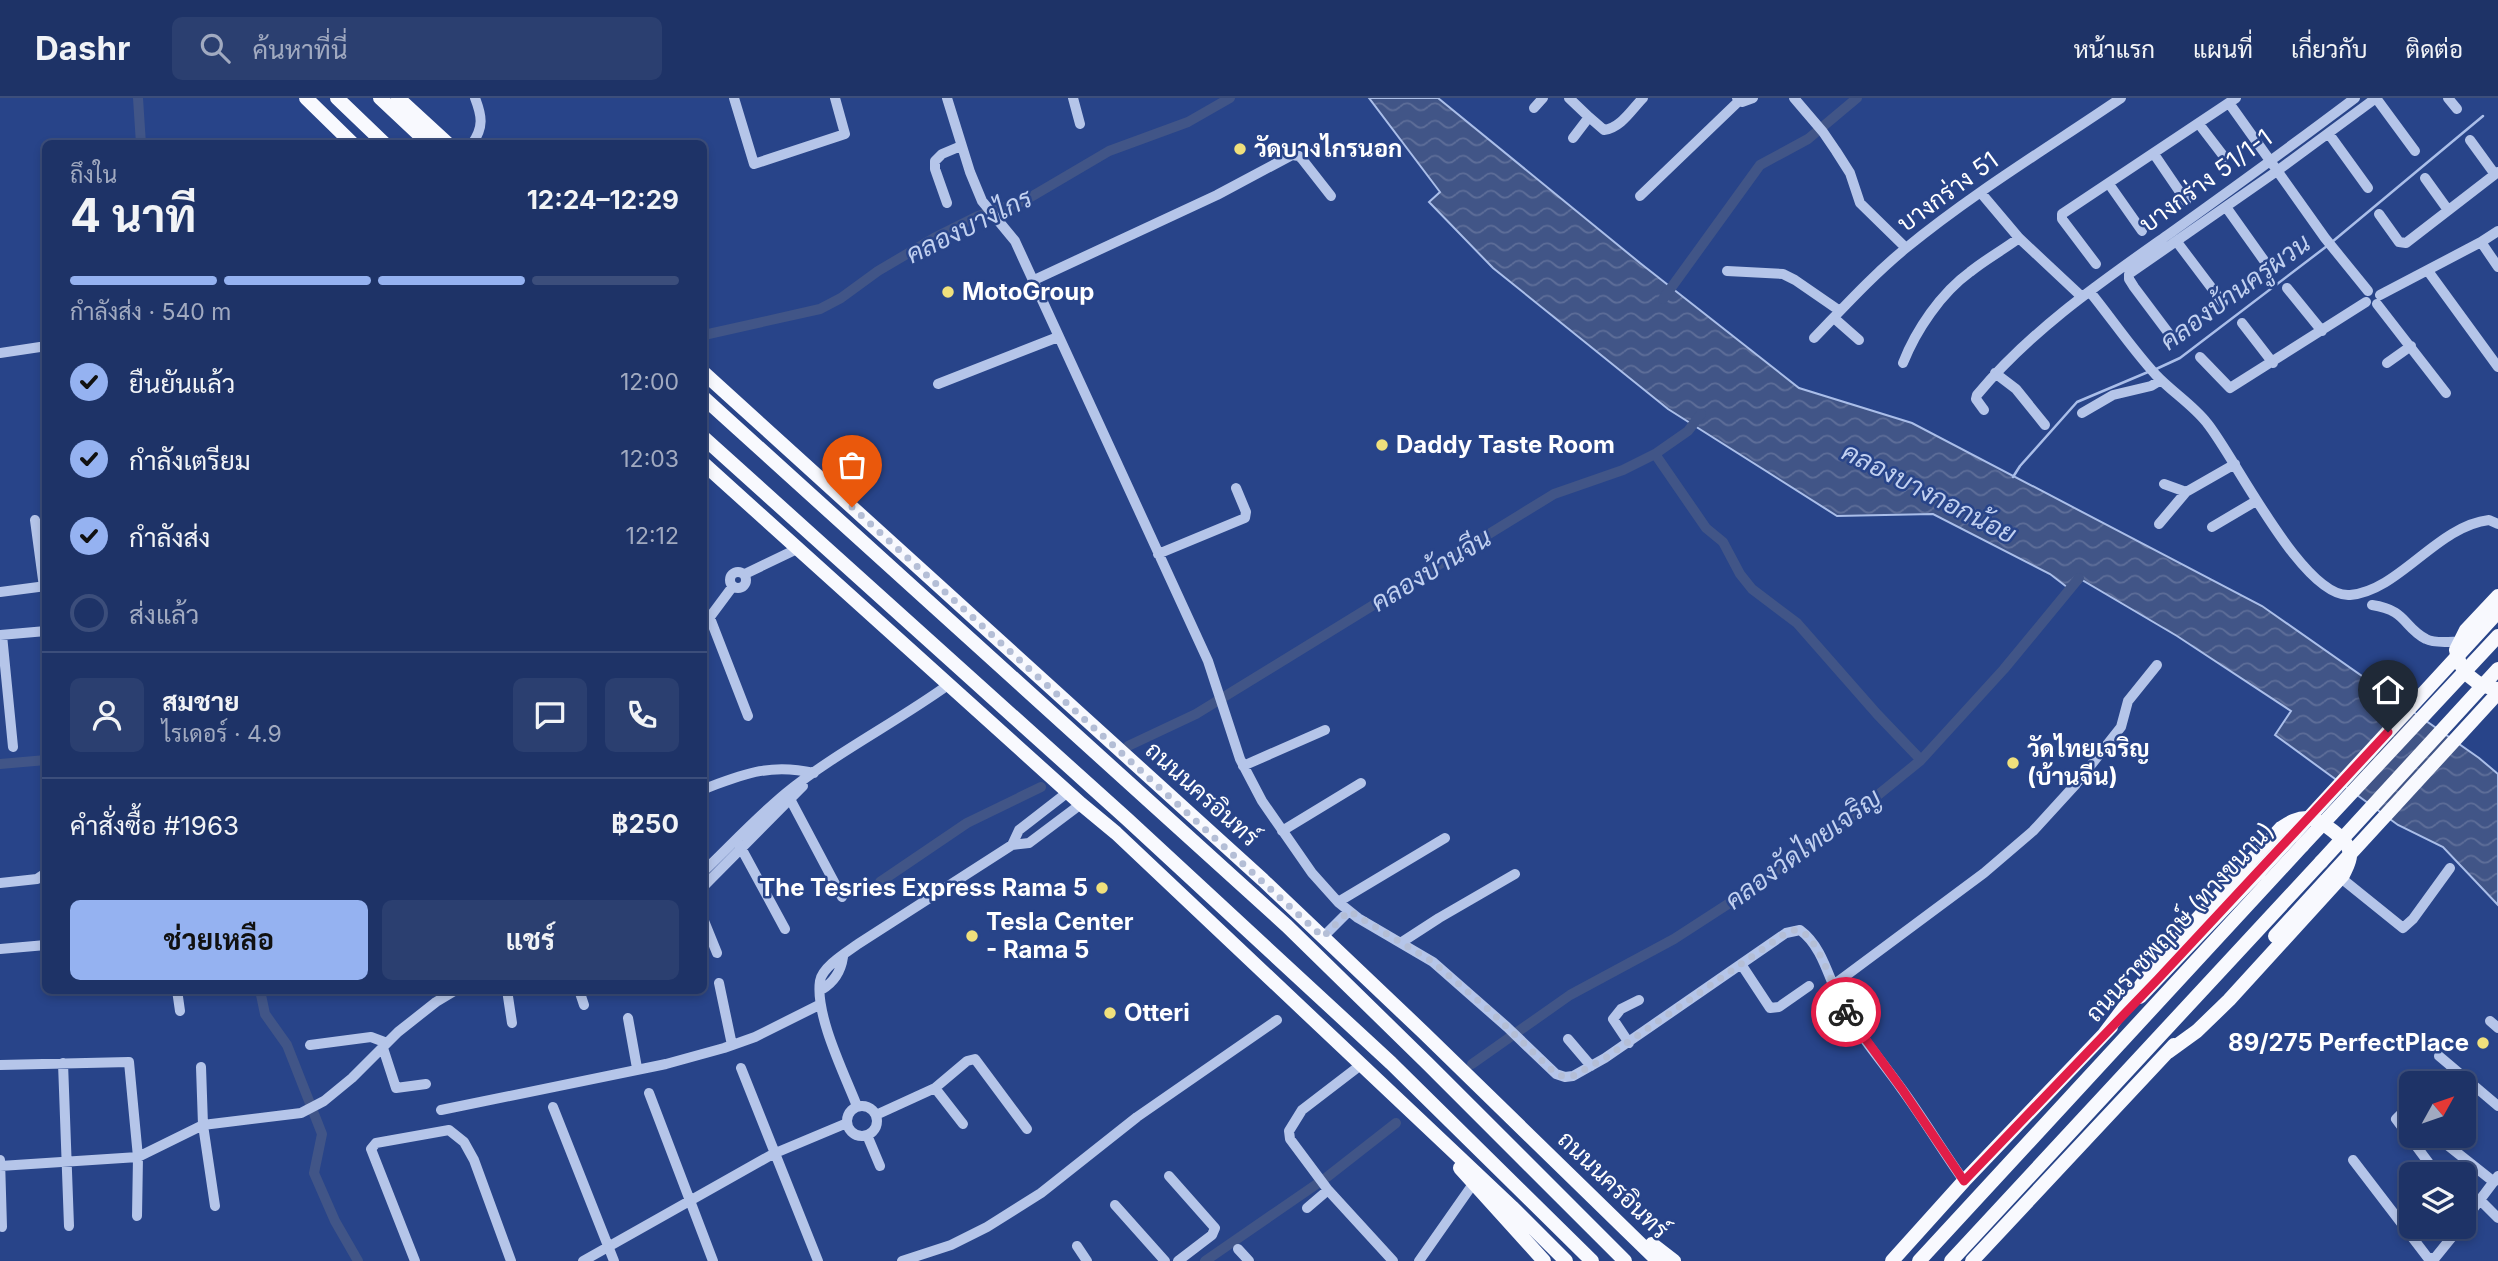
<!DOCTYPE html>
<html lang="th">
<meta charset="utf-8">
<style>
:root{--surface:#1e3367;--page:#2b3f70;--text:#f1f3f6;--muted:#a1aac0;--line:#3c4e7b;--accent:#95b2f1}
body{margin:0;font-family:Inter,Sarabun,sans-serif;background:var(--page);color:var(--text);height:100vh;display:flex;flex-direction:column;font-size:26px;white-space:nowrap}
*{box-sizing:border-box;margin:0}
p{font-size:23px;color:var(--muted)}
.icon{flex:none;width:38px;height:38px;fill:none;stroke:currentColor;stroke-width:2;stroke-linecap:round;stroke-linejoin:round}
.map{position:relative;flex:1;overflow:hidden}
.panel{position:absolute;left:42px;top:42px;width:665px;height:854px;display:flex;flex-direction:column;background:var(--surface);border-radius:10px;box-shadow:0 4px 10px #0003,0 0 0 2px var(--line)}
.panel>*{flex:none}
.needle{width:46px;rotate:50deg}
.buttons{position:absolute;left:2399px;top:973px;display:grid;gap:14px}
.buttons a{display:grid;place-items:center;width:77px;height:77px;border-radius:10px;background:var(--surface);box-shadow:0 4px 10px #0003,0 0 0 2px var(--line);font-size:35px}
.pin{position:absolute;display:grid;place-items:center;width:60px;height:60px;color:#fff;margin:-72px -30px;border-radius:50% 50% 50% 0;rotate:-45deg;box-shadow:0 0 7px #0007}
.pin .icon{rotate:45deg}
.courier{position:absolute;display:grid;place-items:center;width:70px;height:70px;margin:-35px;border:5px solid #e11d48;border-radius:50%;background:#fff;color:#222;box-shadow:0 2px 9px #0007}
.summary em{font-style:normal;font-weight:700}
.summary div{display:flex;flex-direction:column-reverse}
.summary{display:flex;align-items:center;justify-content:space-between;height:119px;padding:0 28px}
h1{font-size:46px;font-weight:700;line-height:52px}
.bar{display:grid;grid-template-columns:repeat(4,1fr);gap:10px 7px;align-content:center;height:84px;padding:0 28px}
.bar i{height:9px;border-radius:5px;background:var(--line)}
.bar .selected{background:var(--accent)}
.bar p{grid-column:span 4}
.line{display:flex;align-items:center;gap:18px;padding:0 28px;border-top:2px solid var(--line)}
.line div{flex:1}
.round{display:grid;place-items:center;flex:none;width:74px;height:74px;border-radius:10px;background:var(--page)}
ol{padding:0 28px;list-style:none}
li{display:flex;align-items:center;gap:21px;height:77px}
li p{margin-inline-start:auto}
li .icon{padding:7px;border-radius:50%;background:var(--accent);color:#111;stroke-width:4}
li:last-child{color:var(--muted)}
li i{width:38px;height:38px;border:4px solid var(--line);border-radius:50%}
.button{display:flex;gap:14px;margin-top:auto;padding:14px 28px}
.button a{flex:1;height:80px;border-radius:10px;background:var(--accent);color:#111;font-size:28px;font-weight:700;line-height:80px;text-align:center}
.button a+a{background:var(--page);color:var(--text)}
header{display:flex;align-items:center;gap:42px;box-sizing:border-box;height:98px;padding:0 35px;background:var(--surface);border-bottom:2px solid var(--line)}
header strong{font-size:33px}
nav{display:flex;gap:38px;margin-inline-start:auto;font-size:24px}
.search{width:490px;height:63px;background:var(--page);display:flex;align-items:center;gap:18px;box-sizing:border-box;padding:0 24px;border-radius:10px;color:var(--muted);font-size:26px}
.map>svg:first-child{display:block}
</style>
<header>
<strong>Dashr</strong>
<div class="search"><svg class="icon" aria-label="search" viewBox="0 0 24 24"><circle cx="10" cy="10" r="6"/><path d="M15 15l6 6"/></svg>ค้นหาที่นี่</div>
<nav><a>หน้าแรก</a><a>แผนที่</a><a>เกี่ยวกับ</a><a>ติดต่อ</a></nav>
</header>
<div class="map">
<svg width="2498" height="1163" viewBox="0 0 2498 1163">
<defs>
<pattern id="water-waves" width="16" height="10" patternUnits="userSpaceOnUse" patternTransform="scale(1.75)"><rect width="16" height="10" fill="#415587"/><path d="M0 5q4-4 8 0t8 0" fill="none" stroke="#5e6e99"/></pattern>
</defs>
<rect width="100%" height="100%" fill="#284489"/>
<!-- water -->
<path fill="url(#water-waves)" stroke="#aabee9" stroke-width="2" d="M 1369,0 L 1438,0 L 1640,165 L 1799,290 L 1912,325 L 2262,508 L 2479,660 L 2498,676 L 2498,807 L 2443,749 L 2398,727 L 2275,637 L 2291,613 L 2177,538 L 2082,482 L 2072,493 L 2050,476 L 1933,416 L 1837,418 L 1668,311 L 1493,170 L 1429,104 L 1440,94 Z"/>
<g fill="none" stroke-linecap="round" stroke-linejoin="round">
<!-- stream -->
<path stroke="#aabee9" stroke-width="2.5" d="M 2332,144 L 2483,18
M 2154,272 L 2180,260 L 2327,148
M 2013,379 L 2020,368 L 2077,304 L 2148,274"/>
<!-- canal -->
<path stroke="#415587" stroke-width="10" d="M 138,0 L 141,46
M 1663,201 L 1760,67 L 1808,41 L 1857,0
M 704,237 L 820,211 L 841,200 L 878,173 L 934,140 L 978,118 L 1024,103 L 1109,53 L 1188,24 L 1230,0
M 1655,356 L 1706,430 L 1723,444 L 1740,476 L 1752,491 L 1797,525 L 1877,616 L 1921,662
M 1128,648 L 1196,616 L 1554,396 L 1623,372 L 1655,356 L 1688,333 L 1701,316
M 0,666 L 46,662
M 880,784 L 967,725 L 1041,689
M 260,892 L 265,916 L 287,947 L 322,1036 L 314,1075 L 335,1123 L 358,1163
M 1472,966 L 1570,897 L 1674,841 L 1745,795 L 1852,718 L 1921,662 L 2004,571 L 2079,480
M 1205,1163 L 1327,1079 L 1396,1025"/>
<!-- minor -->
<path stroke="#b5c5e9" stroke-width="10" d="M 734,0 L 754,66 L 845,36 L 835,0
M 947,0 L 970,74 L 982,103 L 1015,143 L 1208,563 L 1240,661 L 1262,703 L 1312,775 L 1338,804 L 1358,820 L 1433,864 L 1507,929 L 1556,976 L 1565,979 L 1573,978 L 1605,960 L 1786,835 L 1800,832 C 1826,851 1830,890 1847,916 C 1863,941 1883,965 1901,990 C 1923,1020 1942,1052 1964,1083
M 1073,0 L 1080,26
M 1569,0 L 1589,19
M 1737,0 L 1742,4 L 1753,0
M 1794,0 L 1823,34 L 1836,53 L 1850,75 L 1860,105 L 1906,150
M 2376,0 L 2415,53
M 2448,0 L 2457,11
M 2229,5 L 2325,140 L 2368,193
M 1534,10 L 1543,0
M 2199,26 L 2225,60
M 2329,36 L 2368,90
M 1573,40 L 1589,19 L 1604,32 C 1621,30 1632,11 1643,0
M 2470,42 L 2494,75
M 472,46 C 484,29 482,18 475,0
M 2154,56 L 2186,103
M 2425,80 L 2448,112
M 2109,86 L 2142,133
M 1981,95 L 2019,140 L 2082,199
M 1640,98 L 1739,3
M 947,105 L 935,71 L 935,63 L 942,56 L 961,48
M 2226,109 L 2268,168
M 2379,116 L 2399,144 L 2406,145 L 2498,74
M 2177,144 L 2223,205
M 2481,144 L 2498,169
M 2096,166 L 2062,121 L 2062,116 L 2236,0
M 1727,173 L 1783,176 L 1795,182 L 1840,213
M 2428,173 L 2498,269
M 1032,183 L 1217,97 L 1292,57 L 1299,58 L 1302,61 L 1331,98
M 2287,190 L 2322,233
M 2090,194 C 2112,221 2132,251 2156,277 C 2172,294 2193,307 2207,325 C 2235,359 2303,501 2350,497 C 2399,493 2437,428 2489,422 L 2498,426
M 2380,197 L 2481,144 L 2498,133
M 2377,206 L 2446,295
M 1834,220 L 1859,242
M 2242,225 L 2273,265
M 2170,237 L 2134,189 L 2129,181 L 2129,176 L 2277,73 L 2376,0
M 1814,240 C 1844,209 1873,177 1906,150 C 1973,95 2049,49 2121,0
M 0,255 L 40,249
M 2200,259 L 2230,290 L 2366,204
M 1903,265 C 1916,232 1941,195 1970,174 C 1986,161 2003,152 2019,140
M 2387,265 L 2411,248
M 1995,275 L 2016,291 L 2045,327
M 938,286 L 1058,239
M 1984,312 L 1976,301 L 1977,297 C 2031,232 2101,184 2169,136 C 2232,91 2294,46 2355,0
M 2082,315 L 2113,297 L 2151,288 L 2161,282
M 2164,386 L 2186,394
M 35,422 L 44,489
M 2159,426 L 2186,394 L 2235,366
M 2212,429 L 2256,403
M 1158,456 L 1245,420 L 1246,414 L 1236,390
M730 482a8 8 0 1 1 16 0a8 8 0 1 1-16 0Z
M 745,476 L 797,451
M 0,494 L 46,488
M 2372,507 C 2407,512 2403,529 2426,541 C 2435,546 2449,543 2459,544
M 710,520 L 748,618
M 704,527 L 733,488
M 0,537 L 46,533
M 2,537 L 13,649
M 1243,668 L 1325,632
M 704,691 C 744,676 770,665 814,675
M 789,699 L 842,799
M 1282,733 L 1361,685
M 1012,747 L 1019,732 L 1068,694
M 740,748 L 785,831
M 45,757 L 46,762
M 704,773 C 731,747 757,719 786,695 C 837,654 895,625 948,587
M 2341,780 L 2403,830 L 2413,821 L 2450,770
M 0,785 L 37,781 L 46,775
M 704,788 L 803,688
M 1338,804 L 1445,740
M 704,823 L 717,855
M 1323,839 L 1349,813
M 1402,844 L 1439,820 L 1515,776
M 0,851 L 46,847
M 1741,866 L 1770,910 L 1779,909 L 1809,888
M 719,885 L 732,947
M 1832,888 L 1984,775 L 2033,733 L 2076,686 L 2121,629 L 2128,603 L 2157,567
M 177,892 L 180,913
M 507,892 L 512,925
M 579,892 L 584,907
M 821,892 C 833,885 841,873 843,859
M 628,920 L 637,970
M 2490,923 L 2498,930
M 1568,941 L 1591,968
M 1629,945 L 1613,921 L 1621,911 L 1639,902
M 310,947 L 371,939 L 387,945
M 383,950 L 396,990 L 426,986
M 2439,958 L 2498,1008
M 63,965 L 69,1128
M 0,967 L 129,964 L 138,1059 L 137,1118
M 201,969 L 203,1027 L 215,1108
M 741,970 L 818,1163
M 935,990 L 963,1026
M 649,995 L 713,1163
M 857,1008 C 844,975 815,917 820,883 C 822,869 847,854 858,846 L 1012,747 L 1029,745 L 1081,706
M847 1023a15 15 0 1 1 30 0a15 15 0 1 1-30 0Z
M 553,1009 L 614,1163
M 441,1012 L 666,966 L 724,950 L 755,939 L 819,907
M 876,1017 L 935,990 L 967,963 L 975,961 L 1027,1031
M 2412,1018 L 2403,1014 L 2396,1021 L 2437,1076
M 867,1037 L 880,1068
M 2436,1038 L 2494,1084
M 0,1062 L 2,1129
M 2353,1062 L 2428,1160 L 2435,1160 L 2460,1129
M 0,1068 L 138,1059 L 203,1027 L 301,1015 L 324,1003 L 352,980 L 398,934 L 436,904 L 456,892
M 1169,1078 L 1215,1130 L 1212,1137 L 1178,1163
M 1328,1092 L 1290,1041 L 1289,1033 L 1302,1012 L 1362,966
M 2480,1102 L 2498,1120
M 1115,1107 L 1165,1163
M 1307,1110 L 1328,1092 L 1393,1163
M 2464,1123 L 2498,1078
M 1077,1148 L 1087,1163
M 1238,1151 L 1249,1163
M 415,1163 L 371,1051 L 376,1045 L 449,1032 L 464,1044 L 474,1062 L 511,1163
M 583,1163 L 773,1056 L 847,1025
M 902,1163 L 951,1147 L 987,1129 L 1041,1095 L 1137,1019 L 1277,922
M 1419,1163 L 1473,1086"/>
<!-- major -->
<path stroke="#f8f9fe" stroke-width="14" d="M 306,0 L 353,46
M 337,0 L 385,46
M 380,0 L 429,46
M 398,0 L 448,46
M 704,275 L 1263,782 L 1424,935 L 1658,1163
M 704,300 L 1287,828 L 1428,966 L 1625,1163
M 704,340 L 1127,721 L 1391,965 L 1592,1163
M 704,366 L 1081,706 L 1116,735 L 1512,1109 L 1566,1163
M 2498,498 L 2466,532 L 2456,552 C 2459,573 2476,589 2498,591
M 2140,899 L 2259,774
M 2105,935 L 2163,858 L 2281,730 C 2289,725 2296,720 2307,720 C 2320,721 2348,741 2350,755 C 2351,763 2346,770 2343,777 L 2229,902 L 2197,933 L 2168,954
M 1460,1070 L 1544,1163
M 1652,1146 L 1674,1163
M 1892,1163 L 1964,1083 L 2111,929
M 1919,1163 L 2302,748
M 1951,1163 L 2321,764
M 1972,1163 L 2174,947"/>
<!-- major-bridge -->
<path stroke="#f8f9fe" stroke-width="14" d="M 2302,748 L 2498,538
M 2321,764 L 2498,571
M 2259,774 L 2498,514
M 2275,838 L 2498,595"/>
</g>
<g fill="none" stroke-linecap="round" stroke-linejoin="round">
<!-- done -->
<path stroke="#b4bed6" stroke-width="7" stroke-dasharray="0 12.6" d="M 852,409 L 1323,839 L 1349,813 L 1433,864 L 1488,911 L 1556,976 L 1565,979 L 1573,978 L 1605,960 L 1786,835 C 1792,833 1797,830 1802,834 C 1820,844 1835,895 1846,914"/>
<!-- route -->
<path stroke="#e11d48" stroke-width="9" d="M 1846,914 L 1902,991 L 1964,1083 L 2158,881 L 2388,634"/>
</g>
<!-- markers -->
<g fill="#f0e07c" stroke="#284489" stroke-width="2.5">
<circle cx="1240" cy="51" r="7"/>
<circle cx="948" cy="194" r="7"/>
<circle cx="1382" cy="347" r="7"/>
<circle cx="2013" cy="665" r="7"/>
<circle cx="1102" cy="790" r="7"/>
<circle cx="972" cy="838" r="7"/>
<circle cx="1110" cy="915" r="7"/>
<circle cx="2483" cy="945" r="7"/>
</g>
<g text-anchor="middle" stroke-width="5" stroke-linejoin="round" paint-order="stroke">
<!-- poi labels -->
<g font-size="24" font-weight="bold" fill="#fff" stroke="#284489" text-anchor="start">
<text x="1254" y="59">วัดบางไกรนอก</text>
<text x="962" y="202">MotoGroup</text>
<text x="1396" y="355">Daddy Taste Room</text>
<text x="2027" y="659">วัดไทยเจริญ<tspan x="2027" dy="28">(บ้านจีน)</tspan></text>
<text x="1088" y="798" text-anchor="end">The Tesries Express Rama 5</text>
<text x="986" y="832">Tesla Center<tspan x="986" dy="28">- Rama 5</tspan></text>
<text x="1124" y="923">Otteri</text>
<text x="2469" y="953" text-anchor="end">89/275 PerfectPlace</text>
</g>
<!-- street labels -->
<g font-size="24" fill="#fff" stroke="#284489">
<text transform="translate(2206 83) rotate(-36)" y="8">บางกร่าง 51/1-1</text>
<text transform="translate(1948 94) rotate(-36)" y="8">บางกร่าง 51</text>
<text transform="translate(1202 696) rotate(42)" y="8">ถนนนครอินทร์</text>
<text transform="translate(2180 824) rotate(-47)" y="8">ถนนราชพฤกษ์ (ทางขนาน)</text>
<text transform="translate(1613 1087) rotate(44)" y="8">ถนนนครอินทร์</text>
</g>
<!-- water labels -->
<g font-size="26" font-style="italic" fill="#c1d0f0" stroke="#284489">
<text transform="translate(969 128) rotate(-26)" y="9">คลองบางไกร</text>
<text transform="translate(2235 194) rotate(-36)" y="9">คลองบ้านครูผวน</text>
<text transform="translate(1929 395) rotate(27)" y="9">คลองบางกอกน้อย</text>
<text transform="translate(1431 472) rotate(-31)" y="9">คลองบ้านจีน</text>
<text transform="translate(1803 751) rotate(-36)" y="9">คลองวัดไทยเจริญ</text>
</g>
</g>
</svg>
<div class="buttons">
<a><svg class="needle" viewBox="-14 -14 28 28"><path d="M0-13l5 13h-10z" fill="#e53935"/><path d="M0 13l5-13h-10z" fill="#a1aac0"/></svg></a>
<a><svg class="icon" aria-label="layers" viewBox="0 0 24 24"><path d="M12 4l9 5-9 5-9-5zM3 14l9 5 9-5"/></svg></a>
</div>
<div class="pin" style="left:852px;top:409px;background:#ea580c"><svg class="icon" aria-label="bag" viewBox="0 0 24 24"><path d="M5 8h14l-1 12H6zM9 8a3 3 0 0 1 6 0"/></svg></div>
<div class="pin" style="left:2388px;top:634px;background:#1f2937"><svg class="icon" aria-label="home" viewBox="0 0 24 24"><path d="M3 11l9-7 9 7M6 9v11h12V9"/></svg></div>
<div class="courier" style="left:1846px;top:914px"><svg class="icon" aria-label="bike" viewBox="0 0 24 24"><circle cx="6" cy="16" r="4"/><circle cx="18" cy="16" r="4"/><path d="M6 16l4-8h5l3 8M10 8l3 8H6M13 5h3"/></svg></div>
<section class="panel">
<div class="summary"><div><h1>4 นาที</h1><p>ถึงใน</p></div><em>12:24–12:29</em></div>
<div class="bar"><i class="selected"></i><i class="selected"></i><i class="selected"></i><i></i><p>กำลังส่ง · 540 m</p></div>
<ol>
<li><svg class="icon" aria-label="check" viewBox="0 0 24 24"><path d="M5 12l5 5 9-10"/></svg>ยืนยันแล้ว<p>12:00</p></li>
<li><svg class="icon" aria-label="check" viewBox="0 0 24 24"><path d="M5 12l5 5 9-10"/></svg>กำลังเตรียม<p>12:03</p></li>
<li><svg class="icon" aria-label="check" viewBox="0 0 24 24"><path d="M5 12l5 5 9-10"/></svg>กำลังส่ง<p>12:12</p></li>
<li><i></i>ส่งแล้ว</li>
</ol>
<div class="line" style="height:126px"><a class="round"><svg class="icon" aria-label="person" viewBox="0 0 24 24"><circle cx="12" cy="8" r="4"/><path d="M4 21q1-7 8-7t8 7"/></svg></a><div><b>สมชาย</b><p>ไรเดอร์ · 4.9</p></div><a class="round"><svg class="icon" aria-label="chat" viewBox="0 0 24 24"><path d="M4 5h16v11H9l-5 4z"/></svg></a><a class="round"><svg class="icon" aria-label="phone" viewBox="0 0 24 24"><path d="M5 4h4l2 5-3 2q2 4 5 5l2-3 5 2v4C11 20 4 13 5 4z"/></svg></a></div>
<div class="line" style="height:91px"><div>คำสั่งซื้อ #1963</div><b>฿250</b></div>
<div class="button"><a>ช่วยเหลือ</a><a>แชร์</a></div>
</section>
</div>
